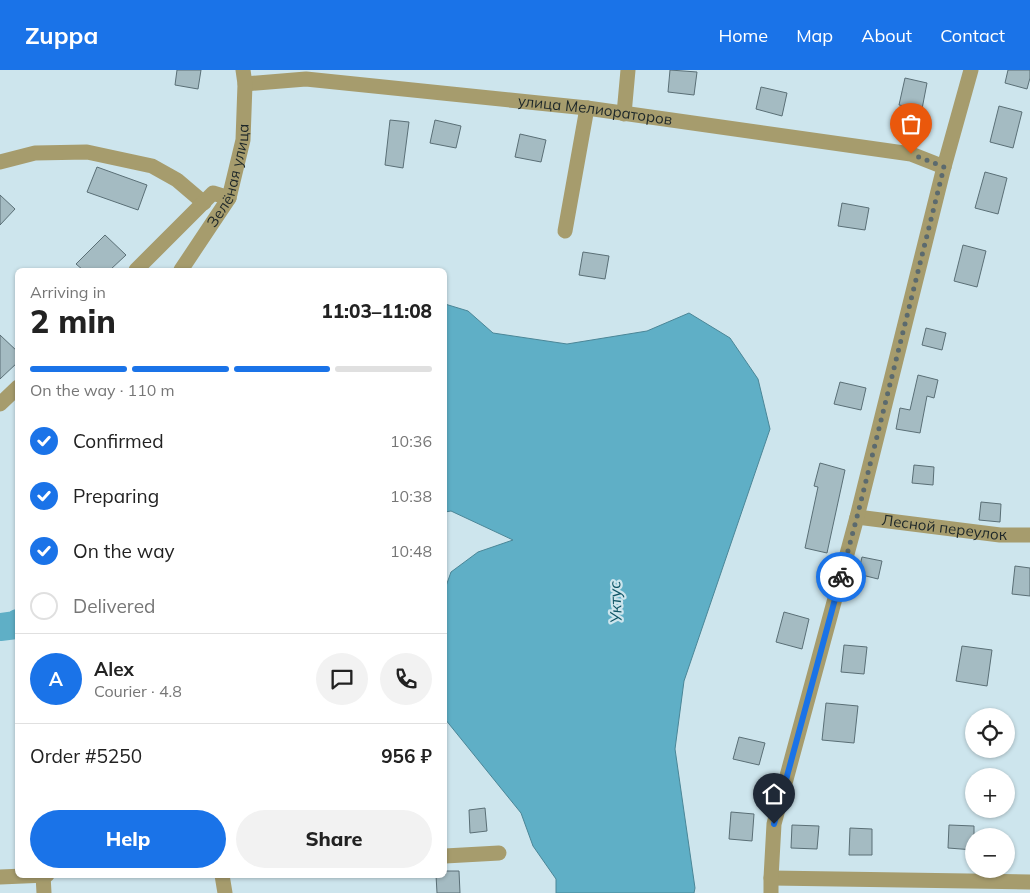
<!DOCTYPE html>
<meta charset="utf-8">
<style>
:root{--surface:#fff;--page:#f2f2f2;--text:#222;--muted:#767676;--line:#e0e0e0;--accent:#1a73e8}
body{margin:0;font-family:Mulish,sans-serif;background:var(--page);color:var(--text);height:100vh;display:flex;flex-direction:column;font-size:19px;white-space:nowrap}
*{box-sizing:border-box;margin:0}
p{font-size:16px;color:var(--muted)}
.icon{flex:none;width:28px;height:28px;fill:none;stroke:currentColor;stroke-width:2;stroke-linecap:round;stroke-linejoin:round}
.map{position:relative;flex:1;overflow:hidden}
.sheet{position:absolute;left:15px;top:198px;width:432px;height:610px;display:flex;flex-direction:column;background:var(--surface);border-radius:8px;box-shadow:0 1px 4px #0004}
.sheet>*{flex:none}
.controls{position:absolute;left:965px;top:638px;display:grid;gap:10px}
.controls a{display:grid;place-items:center;width:50px;height:50px;border-radius:50%;background:var(--surface);box-shadow:0 1px 4px #0004;font-size:25px}
.pin{position:absolute;display:grid;place-items:center;width:42px;height:42px;color:#fff;margin:-51px -21px;border-radius:50% 50% 50% 0;rotate:-45deg;box-shadow:0 0 5px #0007}
.pin .icon{rotate:45deg}
.courier{position:absolute;display:grid;place-items:center;width:50px;height:50px;margin:-25px;border:4px solid #1a73e8;border-radius:50%;background:#fff;color:#222;box-shadow:0 1px 6px #0007}
.summary em{font-style:normal;font-weight:800}
.summary div{display:flex;flex-direction:column-reverse}
.summary{display:flex;align-items:center;justify-content:space-between;height:85px;padding:0 15px}
h1{font-size:32px;font-weight:800;line-height:38px}
.bar{display:grid;grid-template-columns:repeat(4,1fr);gap:8px 5px;align-content:center;height:60px;padding:0 15px}
.bar i{height:6px;border-radius:4px;background:var(--line)}
.bar .selected{background:var(--accent)}
.bar p{grid-column:span 4}
.line{display:flex;align-items:center;gap:12px;padding:0 15px;border-top:1px solid var(--line)}
.line div{flex:1}
.round{display:grid;place-items:center;flex:none;width:52px;height:52px;border-radius:26px;background:var(--page)}
ol{padding:0 15px;list-style:none}
li{display:flex;align-items:center;gap:15px;height:55px}
li p{margin-inline-start:auto}
li .icon{padding:5px;border-radius:50%;background:var(--accent);color:#fff;stroke-width:4}
li:last-child{color:var(--muted)}
li i{width:28px;height:28px;border:2px solid var(--line);border-radius:50%}
.cta{display:flex;gap:10px;margin-top:auto;padding:10px 15px}
.cta a{flex:1;height:58px;border-radius:30px;background:var(--accent);color:#fff;font-size:20px;font-weight:800;line-height:58px;text-align:center}
.cta a+a{background:var(--page);color:var(--text)}
header{display:flex;align-items:center;gap:30px;box-sizing:border-box;height:70px;padding:0 25px;background:var(--accent);color:#fff}
header strong{font-size:24px}
nav{display:flex;gap:28px;margin-inline-start:auto;font-size:18px}
.map>svg:first-child{display:block}
</style>
<header>
<strong>Zuppa</strong>
<nav><a>Home</a><a>Map</a><a>About</a><a>Contact</a></nav>
</header>
<div class="map">
<svg width="1030" height="823" viewBox="0 0 1030 823">
<rect width="100%" height="100%" fill="#cde5ed"/>
<!-- water -->
<path fill="#5fafc6" stroke="#4b8697" d="M 445,234 L 468,241 L 493,263 L 567,274 L 647,261 L 689,243 L 730,268 L 758,309 L 770,359 L 684,611 L 675,679 L 695,818 L 694,823 L 556,823 L 556,809 L 533,776 L 521,743 L 445,649 L 445,519 L 451,502 L 478,482 L 513,470 L 451,441 L 445,442 Z"/>
<g fill="none" stroke-linecap="round" stroke-linejoin="round">
<!-- river -->
<path stroke="#5fafc6" stroke-width="28" d="M 0,557 L 16,555 L 18,553"/>
</g>
<!-- building -->
<path fill="#a4bbc2" stroke="#5a6f76" d="M 177,0 L 201,0 L 198,19 L 175,15 Z
M 670,0 L 697,2 L 694,25 L 668,22 Z
M 1008,0 L 1030,0 L 1030,8 L 1027,19 L 1005,13 Z
M 905,8 L 927,13 L 922,39 L 899,35 Z
M 761,17 L 787,23 L 782,46 L 756,39 Z
M 999,36 L 1022,42 L 1013,78 L 990,72 Z
M 390,50 L 409,52 L 403,98 L 385,95 Z
M 435,50 L 461,56 L 456,78 L 430,73 Z
M 520,64 L 546,70 L 541,92 L 515,87 Z
M 97,97 L 147,115 L 138,140 L 87,122 Z
M 985,102 L 1007,108 L 998,144 L 975,138 Z
M 0,125 L 15,139 L 0,155 Z
M 842,133 L 869,138 L 865,160 L 838,156 Z
M 105,165 L 126,185 L 110,200 L 83,200 L 76,194 Z
M 963,175 L 986,181 L 977,217 L 954,211 Z
M 583,182 L 609,186 L 605,209 L 579,205 Z
M 926,258 L 946,263 L 942,280 L 922,275 Z
M 0,265 L 18,282 L 18,292 L 0,309 Z
M 918,305 L 938,310 L 934,328 L 927,326 L 920,363 L 896,359 L 900,338 L 910,340 Z
M 840,312 L 866,318 L 861,340 L 834,334 Z
M 820,393 L 845,400 L 827,483 L 805,478 L 818,417 L 814,416 Z
M 914,395 L 934,397 L 933,415 L 912,413 Z
M 981,432 L 1001,434 L 1000,452 L 979,450 Z
M 862,487 L 882,491 L 878,509 L 858,504 Z
M 1015,496 L 1030,498 L 1030,526 L 1012,524 Z
M 784,542 L 809,549 L 802,579 L 776,572 Z
M 844,575 L 867,577 L 864,604 L 841,602 Z
M 962,576 L 992,580 L 987,616 L 956,611 Z
M 826,633 L 858,636 L 854,673 L 822,670 Z
M 739,667 L 765,673 L 759,695 L 733,689 Z
M 485,738 L 487,761 L 470,763 L 469,740 Z
M 731,742 L 754,744 L 752,771 L 729,769 Z
M 792,755 L 819,756 L 817,779 L 791,778 Z
M 949,755 L 974,756 L 974,780 L 948,778 Z
M 850,758 L 872,759 L 872,785 L 849,785 Z
M 445,801 L 459,801 L 460,823 L 437,823 L 436,805 L 445,805 Z"/>
<g fill="none" stroke-linecap="round" stroke-linejoin="round">
<!-- minor -->
<g stroke="#a69c6d" stroke-width="15">
<path id="s1" d="M 245,14 L 306,9 L 587,38 L 911,84 L 944,97"/>
<path d="M 624,44 L 628,0"/>
<path d="M 0,92 L 35,83 L 87,82 L 152,96 L 177,110 L 204,133"/>
<path d="M 565,161 L 587,38"/>
<path d="M 136,200 L 213,123 L 229,128"/>
<path id="s2" d="M 181,200 L 229,128 L 243,70 L 245,14 L 243,0"/>
<path d="M 0,334 L 18,317"/>
<path id="s3" d="M 857,447 L 1000,465 L 1030,465"/>
<path d="M 445,786 L 499,783"/>
<path d="M 43,805 L 44,823"/>
<path d="M 222,805 L 225,823"/>
<path d="M 0,807 L 47,805"/>
<path d="M 771,808 L 1030,812"/>
<path d="M 771,823 L 771,808 L 774,754 L 857,447 L 944,97 L 971,0"/>
</g>
</g>
<g fill="none" stroke-linecap="round" stroke-linejoin="round">
<!-- done -->
<path stroke="#5b6a6e" stroke-width="5" stroke-dasharray="0 9" d="M 841,507 L 857,447 L 944,97 L 911,84"/>
<!-- route -->
<path stroke="#1a73e8" stroke-width="6" d="M 774,754 L 841,507"/>
</g>
<g text-anchor="middle" stroke-width="4.5" stroke-linejoin="round" paint-order="stroke">
<!-- street labels -->
<g font-size="15" fill="#1d2729" stroke="#cde5ed">
<text dy="5" stroke="none"><textPath href="#s1" startOffset="352">улица Мелиораторов</textPath></text>
<text dy="5" stroke="none"><textPath href="#s2" startOffset="108">Зелёная улица</textPath></text>
<text dy="5" stroke="none"><textPath href="#s3" startOffset="88">Лесной переулок</textPath></text>
</g>
<!-- water labels -->
<g font-size="16" font-style="italic" fill="#0f5464" stroke="#cde5ed">
<text transform="translate(615 532) rotate(-92)" y="6">Уктус</text>
</g>
</g>
</svg>
<div class="controls">
<a><svg class="icon" aria-label="locate" viewBox="0 0 24 24"><circle cx="12" cy="12" r="6"/><path d="M12 2v4M12 18v4M2 12h4M18 12h4"/></svg></a>
<a>+</a>
<a>−</a>
</div>
<div class="pin" style="left:911px;top:84px;background:#ea580c"><svg class="icon" aria-label="bag" viewBox="0 0 24 24"><path d="M5 8h14l-1 12H6zM9 8a3 3 0 0 1 6 0"/></svg></div>
<div class="pin" style="left:774px;top:754px;background:#1f2937"><svg class="icon" aria-label="home" viewBox="0 0 24 24"><path d="M3 11l9-7 9 7M6 9v11h12V9"/></svg></div>
<div class="courier" style="left:841px;top:507px"><svg class="icon" aria-label="bike" viewBox="0 0 24 24"><circle cx="6" cy="16" r="4"/><circle cx="18" cy="16" r="4"/><path d="M6 16l4-8h5l3 8M10 8l3 8H6M13 5h3"/></svg></div>
<section class="sheet">
<div class="summary"><div><h1>2 min</h1><p>Arriving in</p></div><em>11:03–11:08</em></div>
<div class="bar"><i class="selected"></i><i class="selected"></i><i class="selected"></i><i></i><p>On the way · 110 m</p></div>
<ol>
<li><svg class="icon" aria-label="check" viewBox="0 0 24 24"><path d="M5 12l5 5 9-10"/></svg>Confirmed<p>10:36</p></li>
<li><svg class="icon" aria-label="check" viewBox="0 0 24 24"><path d="M5 12l5 5 9-10"/></svg>Preparing<p>10:38</p></li>
<li><svg class="icon" aria-label="check" viewBox="0 0 24 24"><path d="M5 12l5 5 9-10"/></svg>On the way<p>10:48</p></li>
<li><i></i>Delivered</li>
</ol>
<div class="line" style="height:90px"><b class="round" style="background:var(--accent);color:#fff">A</b><div><b>Alex</b><p>Courier · 4.8</p></div><a class="round"><svg class="icon" aria-label="chat" viewBox="0 0 24 24"><path d="M4 5h16v11H9l-5 4z"/></svg></a><a class="round"><svg class="icon" aria-label="phone" viewBox="0 0 24 24"><path d="M5 4h4l2 5-3 2q2 4 5 5l2-3 5 2v4C11 20 4 13 5 4z"/></svg></a></div>
<div class="line" style="height:65px"><div>Order #5250</div><b>956 ₽</b></div>
<div class="cta"><a>Help</a><a>Share</a></div>
</section>
</div>
